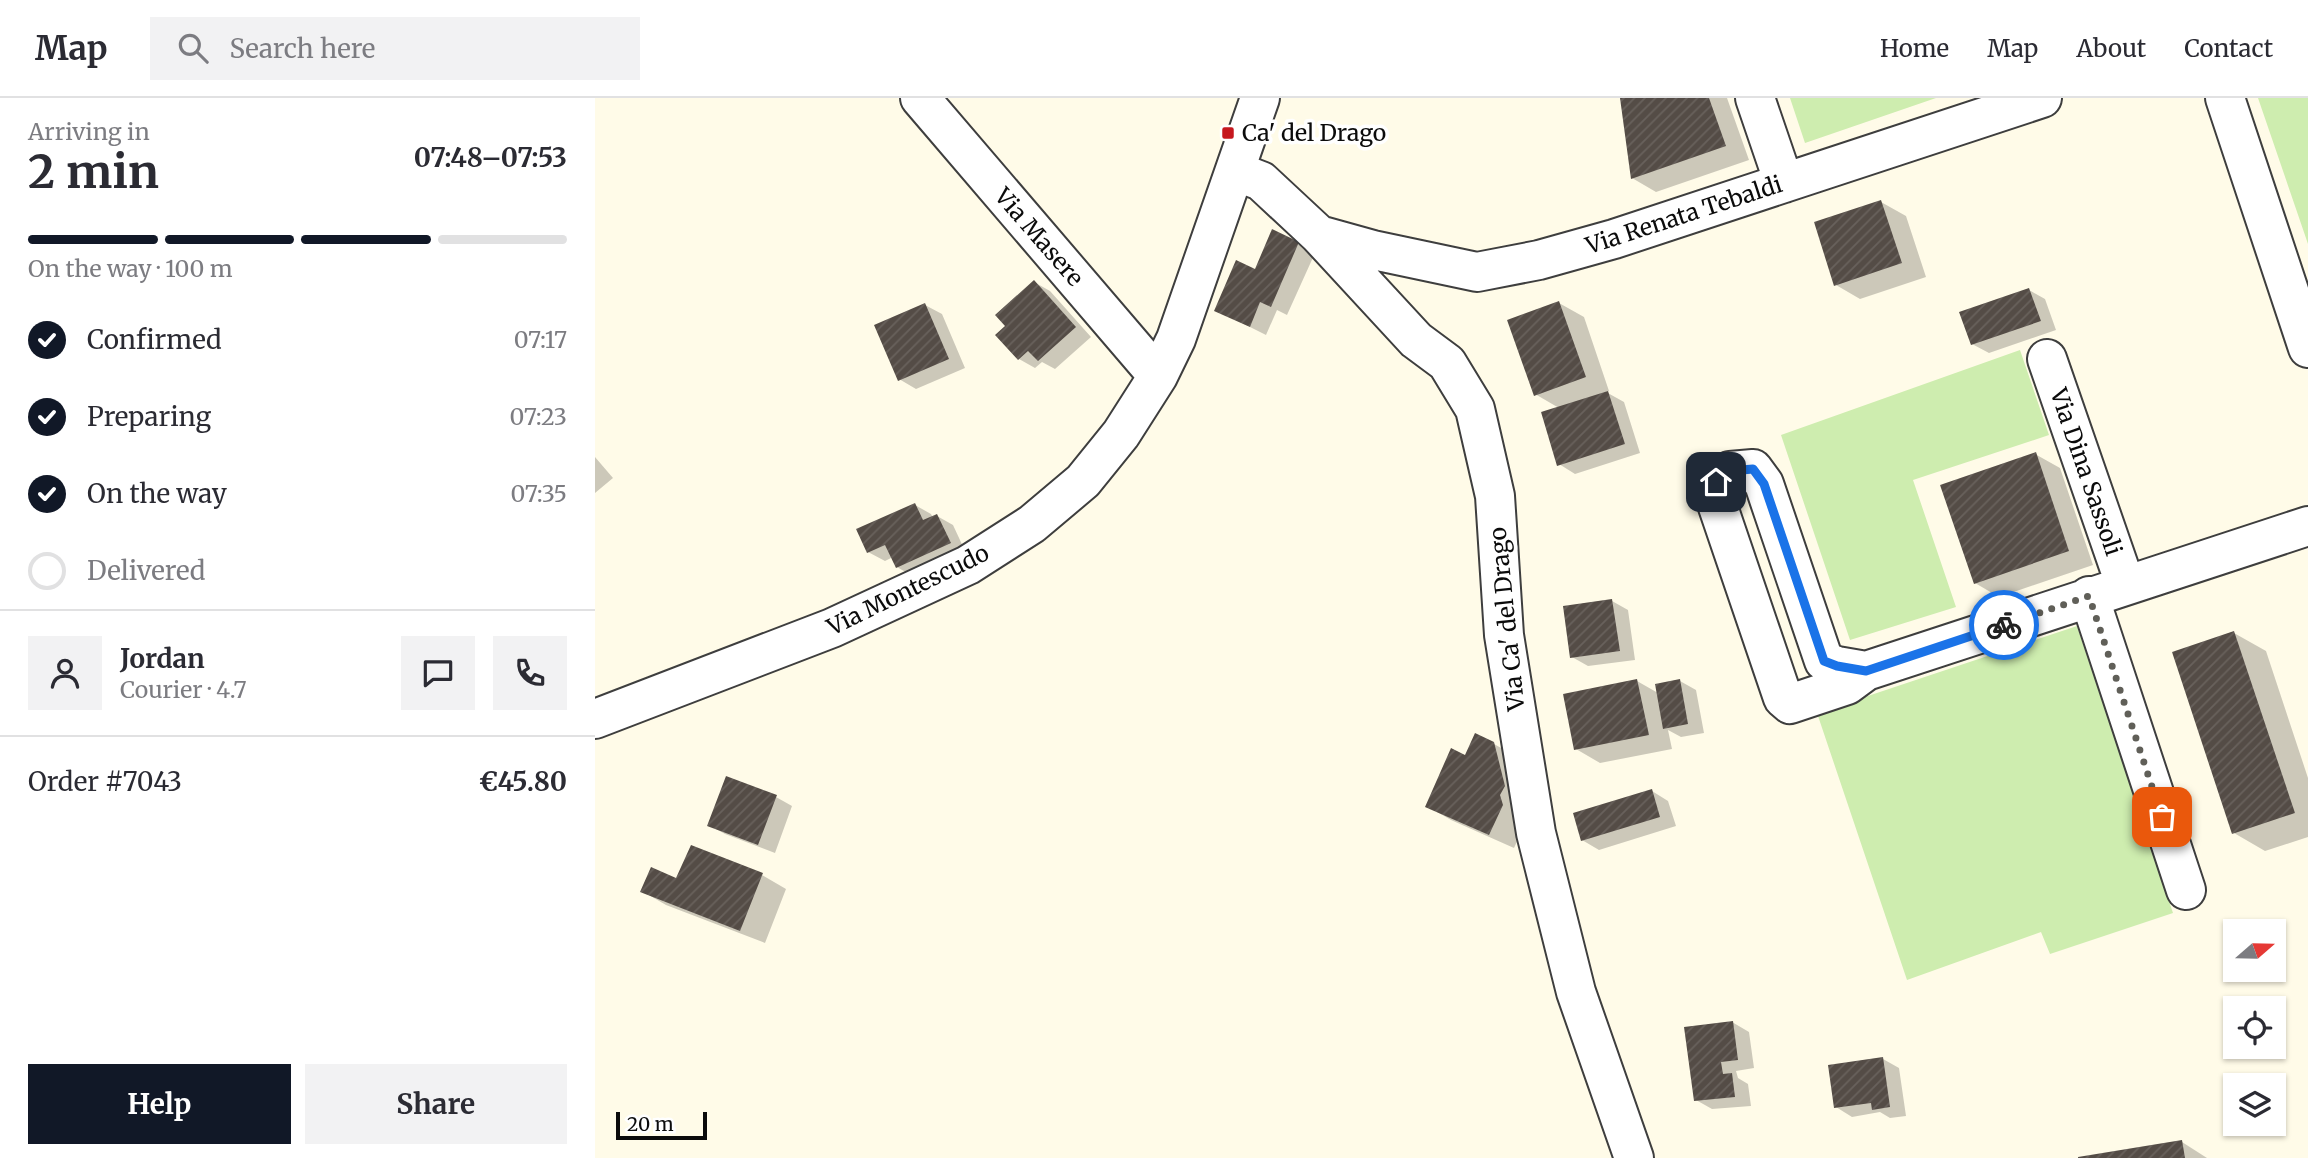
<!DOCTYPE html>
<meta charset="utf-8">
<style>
:root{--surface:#fff;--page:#f2f2f3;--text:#2b2b33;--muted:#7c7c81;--line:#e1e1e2;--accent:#111827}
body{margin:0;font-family:Merriweather,serif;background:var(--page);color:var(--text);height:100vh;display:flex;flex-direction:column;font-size:26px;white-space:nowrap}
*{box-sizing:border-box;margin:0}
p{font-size:23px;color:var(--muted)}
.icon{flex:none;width:38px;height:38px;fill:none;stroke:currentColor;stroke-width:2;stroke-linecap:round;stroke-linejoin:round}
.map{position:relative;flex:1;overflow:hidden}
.details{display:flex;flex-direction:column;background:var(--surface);width:595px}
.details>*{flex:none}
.needle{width:46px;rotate:70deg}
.controls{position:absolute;left:1628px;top:821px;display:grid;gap:14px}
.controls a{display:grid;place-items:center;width:63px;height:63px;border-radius:0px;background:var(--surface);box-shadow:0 2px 5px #0004;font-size:35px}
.scale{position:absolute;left:21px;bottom:18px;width:91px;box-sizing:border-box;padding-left:7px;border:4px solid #0b0b0b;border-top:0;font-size:19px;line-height:24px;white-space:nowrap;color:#0b0b0b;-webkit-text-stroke:5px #fff;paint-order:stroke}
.pin{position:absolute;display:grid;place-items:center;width:60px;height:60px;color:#fff;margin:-30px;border-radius:14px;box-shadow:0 4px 10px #0006}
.courier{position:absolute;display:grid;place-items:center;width:70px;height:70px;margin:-35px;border:5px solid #1a73e8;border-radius:50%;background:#fff;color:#222;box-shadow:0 2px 9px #0007}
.summary em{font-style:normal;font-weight:700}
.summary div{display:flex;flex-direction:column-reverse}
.summary{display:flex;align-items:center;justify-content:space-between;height:119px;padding:0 28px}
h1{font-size:46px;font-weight:700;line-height:52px}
.bar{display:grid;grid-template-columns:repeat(4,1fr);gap:10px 7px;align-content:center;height:84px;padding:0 28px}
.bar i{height:9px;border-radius:5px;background:var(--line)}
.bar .selected{background:var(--accent)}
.bar p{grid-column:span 4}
.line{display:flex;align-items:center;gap:18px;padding:0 28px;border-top:2px solid var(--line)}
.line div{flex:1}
.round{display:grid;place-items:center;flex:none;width:74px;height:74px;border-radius:0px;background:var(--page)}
ol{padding:0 28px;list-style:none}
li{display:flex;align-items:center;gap:21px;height:77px}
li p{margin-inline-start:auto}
li .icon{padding:7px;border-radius:50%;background:var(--accent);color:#fff;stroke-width:4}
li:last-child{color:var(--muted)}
li i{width:38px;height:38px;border:4px solid var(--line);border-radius:50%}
.cta{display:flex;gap:14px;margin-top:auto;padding:14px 28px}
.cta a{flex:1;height:80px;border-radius:0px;background:var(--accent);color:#fff;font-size:28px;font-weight:700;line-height:80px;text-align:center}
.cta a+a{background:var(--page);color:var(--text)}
header{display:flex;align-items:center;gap:42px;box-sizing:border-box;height:98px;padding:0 35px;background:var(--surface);border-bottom:2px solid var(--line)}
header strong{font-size:33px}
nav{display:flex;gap:38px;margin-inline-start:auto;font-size:24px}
.search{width:490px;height:63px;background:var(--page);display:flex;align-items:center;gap:18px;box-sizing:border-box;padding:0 24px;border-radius:0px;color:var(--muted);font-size:26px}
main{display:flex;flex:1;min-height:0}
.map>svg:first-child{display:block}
</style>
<header>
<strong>Map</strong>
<div class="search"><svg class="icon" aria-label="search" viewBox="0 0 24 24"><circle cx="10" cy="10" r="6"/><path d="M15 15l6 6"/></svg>Search here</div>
<nav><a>Home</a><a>Map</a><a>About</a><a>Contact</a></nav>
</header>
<main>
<section class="details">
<div class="summary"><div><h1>2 min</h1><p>Arriving in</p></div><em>07:48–07:53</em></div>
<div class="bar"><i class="selected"></i><i class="selected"></i><i class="selected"></i><i></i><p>On the way · 100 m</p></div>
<ol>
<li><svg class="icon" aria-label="check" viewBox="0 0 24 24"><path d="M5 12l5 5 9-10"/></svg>Confirmed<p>07:17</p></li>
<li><svg class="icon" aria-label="check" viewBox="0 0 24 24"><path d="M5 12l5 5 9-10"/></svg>Preparing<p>07:23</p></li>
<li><svg class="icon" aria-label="check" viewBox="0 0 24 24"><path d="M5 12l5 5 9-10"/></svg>On the way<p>07:35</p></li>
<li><i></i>Delivered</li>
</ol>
<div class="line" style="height:126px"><a class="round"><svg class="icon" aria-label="person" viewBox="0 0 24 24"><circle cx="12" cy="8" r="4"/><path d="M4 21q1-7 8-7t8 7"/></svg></a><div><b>Jordan</b><p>Courier · 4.7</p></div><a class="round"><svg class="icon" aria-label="chat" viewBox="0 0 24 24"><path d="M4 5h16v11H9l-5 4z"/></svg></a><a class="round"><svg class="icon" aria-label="phone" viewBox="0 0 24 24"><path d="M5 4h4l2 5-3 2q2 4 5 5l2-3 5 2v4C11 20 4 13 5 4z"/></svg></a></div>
<div class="line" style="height:91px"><div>Order #7043</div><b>€45.80</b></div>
<div class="cta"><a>Help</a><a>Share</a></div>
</section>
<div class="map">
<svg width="1713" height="1060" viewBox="0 0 1713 1060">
<defs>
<pattern id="building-hatch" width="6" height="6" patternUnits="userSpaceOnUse" patternTransform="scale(1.75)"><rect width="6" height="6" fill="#544c46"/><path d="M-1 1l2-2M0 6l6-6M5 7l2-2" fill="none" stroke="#68615c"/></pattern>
</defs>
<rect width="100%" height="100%" fill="#fffbe8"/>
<!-- grass -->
<path fill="#ceedaf" d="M 1195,0 L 1341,0 L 1210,45 Z
M 1663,0 L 1713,0 L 1713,146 Z
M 1425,252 L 1454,337 L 1318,382 L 1361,509 L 1255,542 L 1186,337 Z
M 1482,528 L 1578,815 L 1455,856 L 1446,834 L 1312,882 L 1222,615 Z"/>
<!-- shadow -->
<path fill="#0003" d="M 1027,0 L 1132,0 L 1154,62 L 1061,94 L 1037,80 Z
M 1286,104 L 1311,118 L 1331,179 L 1265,201 L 1241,187 Z
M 678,134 L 720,155 L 692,217 L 682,212 L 671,237 L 621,212 L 661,173 Z
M 439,184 L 455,193 L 496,239 L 460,271 L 447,264 L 440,270 L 424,261 L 412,228 Z
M 1434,192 L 1450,201 L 1461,232 L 1394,255 L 1377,246 Z
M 964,205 L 989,219 L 1014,293 L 1011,294 L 1029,304 L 1045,355 L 980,376 L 964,366 L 964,310 L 940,296 Z
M 330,207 L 347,216 L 370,270 L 321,291 L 304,281 Z
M 1440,356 L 1465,370 L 1498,467 L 1404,499 L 1380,485 Z
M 0,359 L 18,380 L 0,395 Z
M 320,407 L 336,416 L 338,420 L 342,418 L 358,427 L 371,455 L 319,479 L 302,469 L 298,459 L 290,463 L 273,454 Z
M 1017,503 L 1033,512 L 1040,562 L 993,568 L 977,559 Z
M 1639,535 L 1671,553 L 1713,680 L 1713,739 L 1670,753 L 1639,735 Z
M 1042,583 L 1063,595 L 1085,583 L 1101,592 L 1109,635 L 1086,639 L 1073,632 L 1077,651 L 1005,665 L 981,651 Z
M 899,646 L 924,660 L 932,722 L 919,750 L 856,722 L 832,708 L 871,659 Z
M 1057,693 L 1073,703 L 1081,728 L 1004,752 L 987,742 Z
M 181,699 L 197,708 L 180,755 L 130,736 L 114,727 Z
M 167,777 L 191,791 L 170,845 L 71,807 L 47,793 L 81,782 Z
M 1137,924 L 1154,934 L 1159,970 L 1141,973 L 1143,980 L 1153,986 L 1156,1008 L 1117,1011 L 1101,1002 Z
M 1288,961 L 1304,970 L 1311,1018 L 1295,1020 L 1285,1014 L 1257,1019 L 1241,1009 Z
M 1587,1044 L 1612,1060 L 1485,1060 Z"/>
<!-- building -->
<path fill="url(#building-hatch)" d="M 1025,0 L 1114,0 L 1131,48 L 1036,81 Z
M 1286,102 L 1307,165 L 1239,188 L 1219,124 Z
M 677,131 L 704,144 L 676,209 L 665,204 L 655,229 L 619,213 L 641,162 L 660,171 Z
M 439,182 L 481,229 L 443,263 L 433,253 L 423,262 L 400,237 L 410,228 L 400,217 Z
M 1434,190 L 1446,223 L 1376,247 L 1364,214 Z
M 964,203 L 991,279 L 939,298 L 912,222 Z
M 330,205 L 354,261 L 303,283 L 279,227 Z
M 1013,293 L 1030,346 L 962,368 L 946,314 Z
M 1441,354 L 1474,453 L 1379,486 L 1345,387 Z
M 320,405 L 328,422 L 342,416 L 356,445 L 301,470 L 290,447 L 272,455 L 261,431 Z
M 1017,501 L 1025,553 L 975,560 L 968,508 Z
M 1639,533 L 1700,715 L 1637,736 L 1577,554 Z
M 1042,581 L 1054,637 L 979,652 L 968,596 Z
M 1085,581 L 1093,626 L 1068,631 L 1060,586 Z
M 880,635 L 899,644 L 910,688 L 905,697 L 908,707 L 894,737 L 830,709 L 856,650 L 870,657 Z
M 131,678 L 182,697 L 163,747 L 112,728 Z
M 1057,691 L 1065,719 L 986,743 L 978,715 Z
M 96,747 L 168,775 L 145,833 L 45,794 L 56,769 L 81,780 Z
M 1138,923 L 1143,962 L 1126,964 L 1128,976 L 1137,975 L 1140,999 L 1099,1003 L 1089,929 Z
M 1288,959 L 1295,1009 L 1277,1012 L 1276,1005 L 1239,1010 L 1233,967 Z
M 1587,1042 L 1590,1060 L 1483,1060 L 1483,1059 Z"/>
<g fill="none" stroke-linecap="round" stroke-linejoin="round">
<!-- minor casing -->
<g stroke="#3e3e3e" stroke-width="42">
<path id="minor" d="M 325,0 L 563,278
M 1160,0 L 1189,85
M 1630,0 L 1713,250
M 640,73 L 666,83 L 724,137 L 821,242 L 852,265 L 880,311 L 900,398 L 909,537 L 941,735 L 981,894 L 1039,1060
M 724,137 L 778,152 L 882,174 L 944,162 L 1019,141 L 1447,0
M 1452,261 L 1530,486
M 1494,498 L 1591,792
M 1271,573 L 1242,568 L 1229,563 L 1169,386 L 1158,371 L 1135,373 L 1121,384 L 1121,403 L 1188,600 L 1195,606 L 1252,587 L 1271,573 L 1713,428
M 0,621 L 237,530 L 373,467 L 437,426 L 488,383 L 526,336 L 563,278 L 581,241 L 665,0"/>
</g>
<!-- minor -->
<use href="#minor" stroke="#fff" stroke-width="38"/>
</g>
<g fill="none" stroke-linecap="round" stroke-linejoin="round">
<!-- done -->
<path stroke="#605f58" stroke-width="7" stroke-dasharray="0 12.6" d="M 1409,527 L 1494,498 L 1567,719"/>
<!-- route -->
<path stroke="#1a73e8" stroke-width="9" d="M 1121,384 L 1135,373 L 1158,371 L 1169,386 L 1229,563 L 1242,568 L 1271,573 L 1409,527"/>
</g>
<!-- markers -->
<rect fill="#c6171e" stroke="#fff" stroke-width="2.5" x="626" y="28" width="14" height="14" rx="3.5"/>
<g text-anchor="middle" stroke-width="7" stroke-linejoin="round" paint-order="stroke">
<!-- poi labels -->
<g font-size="23" fill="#0b0b0b" stroke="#fff" text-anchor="start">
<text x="647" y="43">Ca' del Drago</text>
</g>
<!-- street labels -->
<g font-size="23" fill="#0b0b0b" stroke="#fff">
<text transform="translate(1089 117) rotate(-18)" y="8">Via Renata Tebaldi</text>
<text transform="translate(444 139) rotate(49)" y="8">Via Masere</text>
<text transform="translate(1491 374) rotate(71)" y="8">Via Dina Sassoli</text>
<text transform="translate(313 492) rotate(-26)" y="8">Via Montescudo</text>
<text transform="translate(912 521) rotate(-96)" y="8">Via Ca' del Drago</text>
</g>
</g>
</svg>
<div class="controls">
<a><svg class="needle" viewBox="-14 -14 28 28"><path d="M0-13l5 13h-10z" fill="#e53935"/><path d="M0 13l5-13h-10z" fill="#7c7c81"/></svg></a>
<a><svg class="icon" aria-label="locate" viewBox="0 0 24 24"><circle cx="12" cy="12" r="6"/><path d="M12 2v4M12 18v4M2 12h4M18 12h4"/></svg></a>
<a><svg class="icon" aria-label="layers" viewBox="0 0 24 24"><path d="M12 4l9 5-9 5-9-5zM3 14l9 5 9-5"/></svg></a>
</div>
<div class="scale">20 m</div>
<div class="pin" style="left:1567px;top:719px;background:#ea580c"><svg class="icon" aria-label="bag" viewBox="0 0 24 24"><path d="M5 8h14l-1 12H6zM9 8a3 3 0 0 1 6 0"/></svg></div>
<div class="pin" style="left:1121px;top:384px;background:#1f2937"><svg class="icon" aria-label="home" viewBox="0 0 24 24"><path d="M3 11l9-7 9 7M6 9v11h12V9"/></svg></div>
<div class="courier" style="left:1409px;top:527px"><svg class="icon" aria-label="bike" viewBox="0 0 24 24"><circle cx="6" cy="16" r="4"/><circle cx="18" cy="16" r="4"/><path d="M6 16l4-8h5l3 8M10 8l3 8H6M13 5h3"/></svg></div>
</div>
</main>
